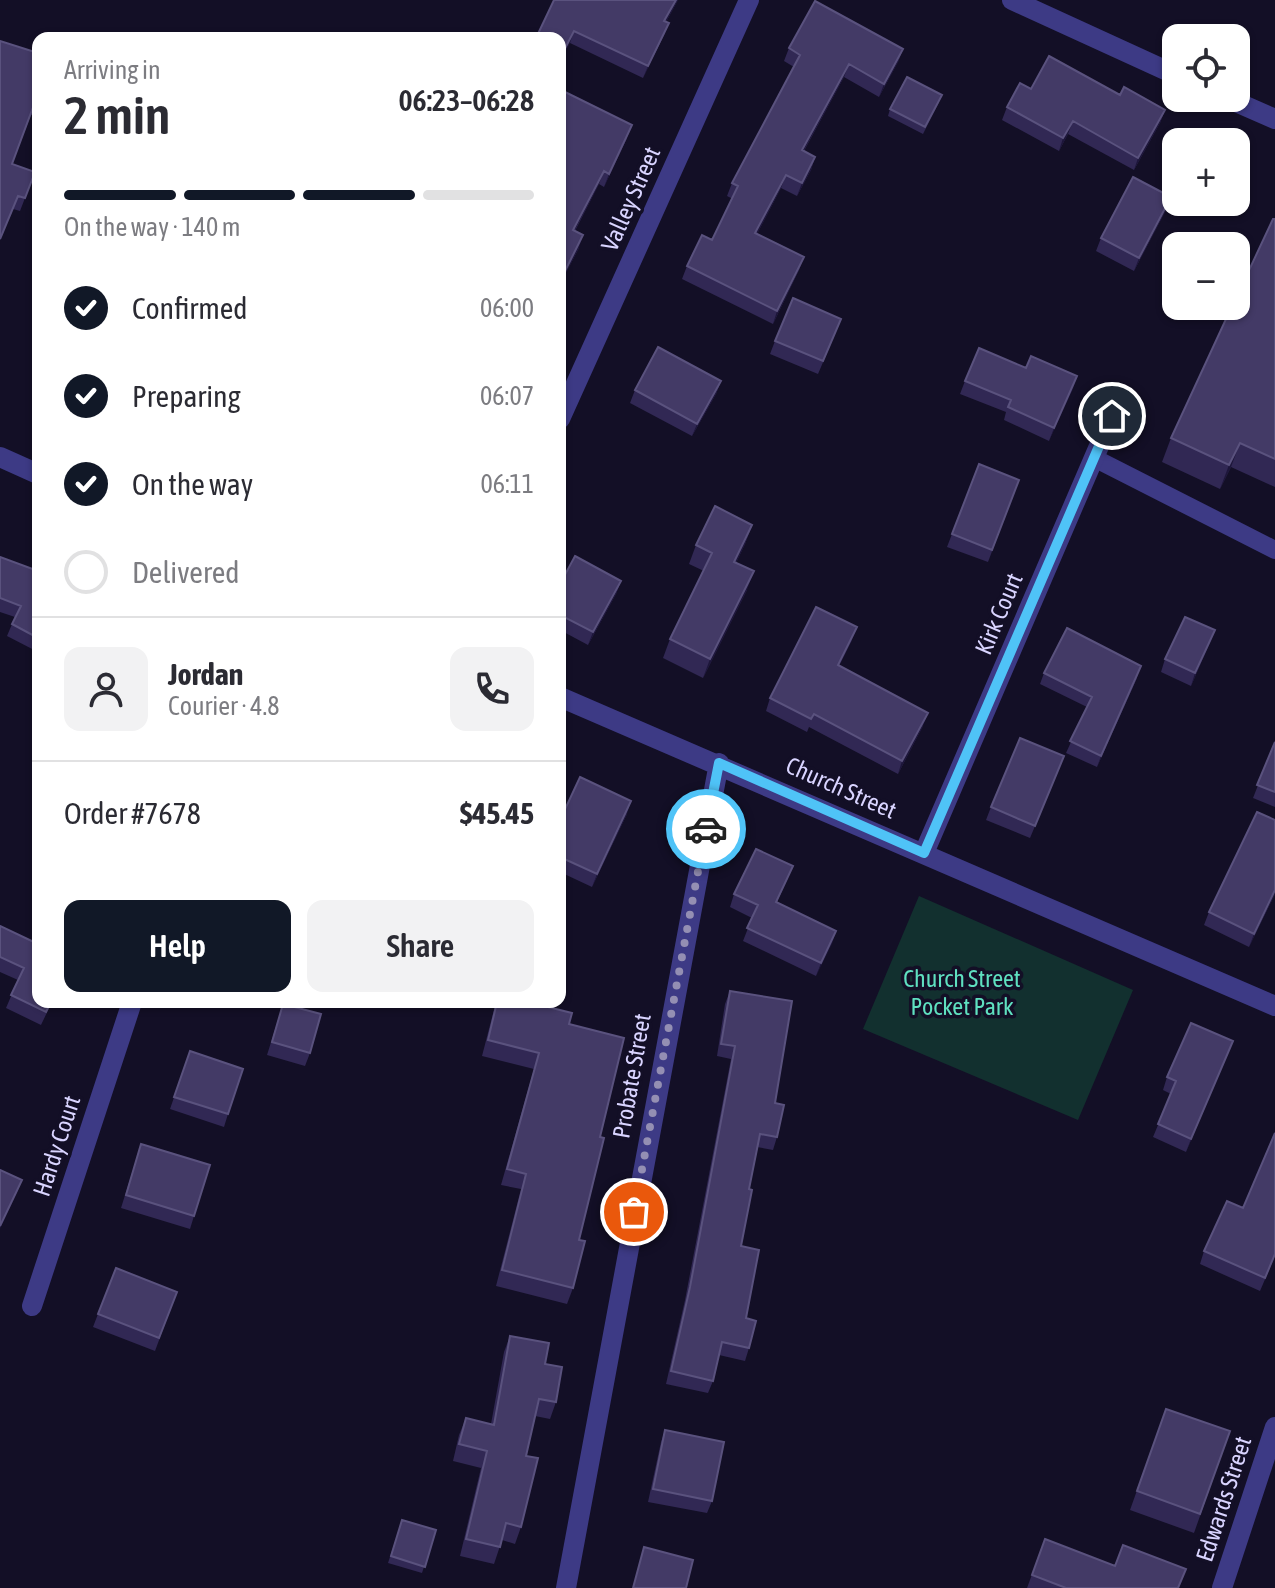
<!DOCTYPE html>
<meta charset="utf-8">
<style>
:root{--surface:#fff;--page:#f2f2f3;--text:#2b2b33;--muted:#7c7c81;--line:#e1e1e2;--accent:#111827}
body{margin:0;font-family:"Asap Condensed",sans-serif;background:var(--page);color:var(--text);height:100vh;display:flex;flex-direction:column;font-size:30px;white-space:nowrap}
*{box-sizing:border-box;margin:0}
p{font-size:26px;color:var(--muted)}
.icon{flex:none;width:44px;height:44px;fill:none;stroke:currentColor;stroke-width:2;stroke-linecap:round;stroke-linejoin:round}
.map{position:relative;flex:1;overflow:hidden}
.side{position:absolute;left:32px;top:32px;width:534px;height:976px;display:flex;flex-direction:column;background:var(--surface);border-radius:16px;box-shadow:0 2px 6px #0004}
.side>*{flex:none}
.buttons{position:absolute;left:1162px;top:24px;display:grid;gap:16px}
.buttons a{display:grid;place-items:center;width:88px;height:88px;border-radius:16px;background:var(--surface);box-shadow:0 2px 6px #0004;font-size:40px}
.pin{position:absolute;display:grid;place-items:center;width:68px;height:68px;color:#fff;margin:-34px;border:4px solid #fff;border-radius:50%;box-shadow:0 2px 8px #0007}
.courier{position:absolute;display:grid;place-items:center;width:80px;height:80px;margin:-40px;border:6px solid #4fc3f7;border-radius:50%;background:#fff;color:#222;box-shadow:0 2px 10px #0007}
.summary em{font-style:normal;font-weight:600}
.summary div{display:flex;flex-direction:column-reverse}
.summary{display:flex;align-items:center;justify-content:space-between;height:136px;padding:0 32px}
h1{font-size:52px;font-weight:600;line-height:60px}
.bar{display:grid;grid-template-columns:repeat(4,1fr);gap:12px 8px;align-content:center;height:96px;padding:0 32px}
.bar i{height:10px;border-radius:6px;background:var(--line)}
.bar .selected{background:var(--accent)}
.bar p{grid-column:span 4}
.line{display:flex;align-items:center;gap:20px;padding:0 32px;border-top:2px solid var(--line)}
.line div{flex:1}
.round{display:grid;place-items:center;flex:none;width:84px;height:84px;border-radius:16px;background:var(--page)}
ol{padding:0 32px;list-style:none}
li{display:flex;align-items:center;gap:24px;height:88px}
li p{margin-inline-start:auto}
li .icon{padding:8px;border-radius:50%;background:var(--accent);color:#fff;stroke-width:4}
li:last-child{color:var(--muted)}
li i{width:44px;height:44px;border:4px solid var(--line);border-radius:50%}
.primary-button{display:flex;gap:16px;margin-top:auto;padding:16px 32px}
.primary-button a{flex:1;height:92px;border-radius:16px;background:var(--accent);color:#fff;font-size:32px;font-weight:600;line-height:92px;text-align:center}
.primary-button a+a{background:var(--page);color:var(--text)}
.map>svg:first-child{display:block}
</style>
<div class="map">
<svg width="1275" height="1588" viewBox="0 0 1275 1588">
<rect width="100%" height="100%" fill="#130f26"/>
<!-- green -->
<path fill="#12302f" d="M 919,896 L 1133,990 L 1078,1120 L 863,1029 Z"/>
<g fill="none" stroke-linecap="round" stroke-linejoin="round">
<!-- lane -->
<path stroke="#3d3a85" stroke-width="18" d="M 1094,458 L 1275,550"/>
<!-- street -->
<path stroke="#3d3a85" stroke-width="20" d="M 1012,0 L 1176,75
M 1227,98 L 1275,119
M 560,419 L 749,0
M 0,457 L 38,474
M 560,697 L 1275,1006
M 924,853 L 1121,395
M 32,1306 L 132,1002
M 566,1588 L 719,763
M 1222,1588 L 1275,1427"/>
</g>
<!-- wall -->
<path fill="#312854" d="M 554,0 L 678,0 L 666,22 L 669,23 L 664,35 L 643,78 L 570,43 Z
M 0,41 L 38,53 L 38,117 L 31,115 L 12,164 L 35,172 L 20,211 L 13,209 Z
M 789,48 L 903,49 L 898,62 L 879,97 L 844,77 L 804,151 L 815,157 L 811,170 L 797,196 L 781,188 L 757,234 L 804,257 L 799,270 L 773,324 L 682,279 L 687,266 L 712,240 L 733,199 L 727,196 L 732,183 L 794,67 L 784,61 Z
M 1031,89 L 1120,95 L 1165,110 L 1160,123 L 1134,170 L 1068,134 L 1059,151 L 1002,120 L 1007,107 Z
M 560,92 L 627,138 L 604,187 L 599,184 L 575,231 L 579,248 L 560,284 Z
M 939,102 L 923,134 L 888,116 L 890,109 Z
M 1171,197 L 1166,210 L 1134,271 L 1096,251 L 1101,238 Z
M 1275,219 L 1275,487 L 1231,467 L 1220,489 L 1162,462 L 1171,438 Z
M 836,332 L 818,374 L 770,354 L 775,341 Z
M 1026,368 L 1077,376 L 1049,441 L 1004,420 L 1006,412 L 960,394 L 965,381 Z
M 721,381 L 716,394 L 692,436 L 630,403 L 635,390 Z
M 979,464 L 1019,480 L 988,562 L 947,547 Z
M 752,525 L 745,544 L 736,563 L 747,590 L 703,678 L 663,658 L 670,639 L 704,571 L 689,564 L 696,545 Z
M 0,557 L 38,571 L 38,652 L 7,636 L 15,617 L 0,612 Z
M 621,581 L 616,594 L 588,645 L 560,630 L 560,584 Z
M 1215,630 L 1191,686 L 1161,672 L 1165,659 Z
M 852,640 L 839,666 L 923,726 L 898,774 L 809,727 L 807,732 L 766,711 L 770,698 Z
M 1044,673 L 1137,678 L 1097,767 L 1066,753 L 1087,707 L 1040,684 Z
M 1275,742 L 1275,807 L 1253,798 Z
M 1059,769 L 1030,838 L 986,820 L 991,807 Z
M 627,814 L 592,887 L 560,872 L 560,820 Z
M 38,855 L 38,869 L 34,868 Z
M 788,878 L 777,902 L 836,931 L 816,976 L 743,941 L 752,918 L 730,907 L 734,894 Z
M 1275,894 L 1249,947 L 1204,925 L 1209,912 Z
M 0,926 L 38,944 L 38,1002 L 52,1002 L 41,1025 L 6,1008 L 18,980 L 0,972 Z
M 730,991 L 775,1103 L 777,1137 L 773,1150 L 757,1147 L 749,1189 L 741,1246 L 746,1318 L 749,1348 L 745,1361 L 719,1355 L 713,1381 L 708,1393 L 666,1384 L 685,1300 L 731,1059 L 717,1056 L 725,1004 Z
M 496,1002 L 528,1002 L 569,1024 L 600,1137 L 579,1240 L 573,1288 L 567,1304 L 496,1286 L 521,1189 L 501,1185 L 534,1069 L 482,1056 Z
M 283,1004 L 310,1053 L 305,1066 L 267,1055 Z
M 1233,1041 L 1186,1152 L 1153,1137 L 1171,1094 L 1163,1090 L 1167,1077 Z
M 190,1051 L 228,1114 L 224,1127 L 170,1109 Z
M 1275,1133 L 1275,1256 L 1260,1291 L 1200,1264 L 1204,1251 L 1243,1208 Z
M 141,1144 L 194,1216 L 190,1229 L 121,1208 Z
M 177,1292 L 155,1351 L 93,1327 L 98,1314 Z
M 510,1336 L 545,1364 L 556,1402 L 550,1419 L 535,1416 L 526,1456 L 521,1527 L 515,1544 L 502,1540 L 494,1564 L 460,1556 L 481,1468 L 453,1461 L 459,1435 L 466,1418 L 491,1424 L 504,1352 Z
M 1166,1409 L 1230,1431 L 1194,1533 L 1130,1510 Z
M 665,1430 L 712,1501 L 707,1513 L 648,1502 L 661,1442 Z
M 402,1520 L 436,1530 L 422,1573 L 388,1563 Z
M 1045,1539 L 1115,1566 L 1179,1588 L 1027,1588 Z"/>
<!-- shaded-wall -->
<path fill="#1d163a" d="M 676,0 L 678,0 L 660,33 L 664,21 Z
M 669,23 L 664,35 L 643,78 L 648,66 Z
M 574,31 L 570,43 L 560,62 L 560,58 Z
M 903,49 L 898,62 L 879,97 L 884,84 Z
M 849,64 L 844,77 L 797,163 L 802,150 Z
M 1165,110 L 1160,123 L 1134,170 L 1138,158 Z
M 1073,121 L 1068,134 L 1059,151 L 1063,138 Z
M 632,125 L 627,138 L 604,187 L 609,174 Z
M 815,157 L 811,170 L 797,196 L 802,183 Z
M 604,171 L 599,184 L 568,243 L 573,230 Z
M 786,175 L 781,188 L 751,246 L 755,233 Z
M 1171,197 L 1166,210 L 1134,271 L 1139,258 Z
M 583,235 L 579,248 L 560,284 L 565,271 Z
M 804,257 L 799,270 L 773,324 L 777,311 Z
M 1077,376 L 1073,389 L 1049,441 L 1054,428 Z
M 721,381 L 716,394 L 692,436 L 697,424 Z
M 1240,443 L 1231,467 L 1220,489 L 1229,465 Z
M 752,525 L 745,544 L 728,580 L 734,562 Z
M 754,571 L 747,590 L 703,678 L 710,659 Z
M 621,581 L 616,594 L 588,645 L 593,632 Z
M 857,627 L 852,640 L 833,678 L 838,665 Z
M 1215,630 L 1210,643 L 1191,686 L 1195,673 Z
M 1141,666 L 1137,678 L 1097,767 L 1101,756 Z
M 928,713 L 923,726 L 898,774 L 902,761 Z
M 631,801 L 627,814 L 592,887 L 597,874 Z
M 1275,890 L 1275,894 L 1249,947 L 1254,934 Z
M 836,931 L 832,944 L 816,976 L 821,963 Z
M 1233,1041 L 1228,1054 L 1186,1152 L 1191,1139 Z
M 22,1180 L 17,1193 L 0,1229 L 0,1226 Z"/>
<!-- building -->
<path fill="#433a66" stroke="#5a527e" stroke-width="2" d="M 554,0 L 676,0 L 664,21 L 669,23 L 648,66 L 574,31 L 560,58 L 560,38 L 536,38 Z
M 815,1 L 903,49 L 884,84 L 849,64 L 802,150 L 815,157 L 802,183 L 786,175 L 755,233 L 804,257 L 777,311 L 687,266 L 702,235 L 712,240 L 738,186 L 732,183 L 800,55 L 789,48 Z
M 0,41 L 38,53 L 38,103 L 35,102 L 12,164 L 35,172 L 25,198 L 18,196 L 0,239 Z
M 1049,56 L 1120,95 L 1124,87 L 1165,110 L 1138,158 L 1073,121 L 1063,138 L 1007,107 L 1020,83 L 1031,89 Z
M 907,77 L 942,95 L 925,127 L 890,109 Z
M 561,90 L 632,125 L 609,174 L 604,171 L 573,230 L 583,235 L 565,271 L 560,268 Z
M 1133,177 L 1171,197 L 1139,258 L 1101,238 Z
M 1273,219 L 1275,219 L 1275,459 L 1240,443 L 1229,465 L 1171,438 L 1232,306 L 1236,306 L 1236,298 Z
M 793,298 L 841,319 L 823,361 L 775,341 Z
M 658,347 L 721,381 L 697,424 L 635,390 Z
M 979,348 L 1026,368 L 1031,356 L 1077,376 L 1054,428 L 1008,407 L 1011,400 L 965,381 Z
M 979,464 L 1019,480 L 992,550 L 952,534 Z
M 715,506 L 752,525 L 734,562 L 754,571 L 710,659 L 670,639 L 712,553 L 696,545 Z
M 575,556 L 621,581 L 593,632 L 560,615 L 560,584 Z
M 0,557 L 38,571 L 38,638 L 12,624 L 21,606 L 0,598 Z
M 816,607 L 857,627 L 838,665 L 928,713 L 902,761 L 814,714 L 811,719 L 770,698 Z
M 1185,617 L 1215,630 L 1195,673 L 1165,659 Z
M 1067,628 L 1141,666 L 1101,756 L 1070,741 L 1092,697 L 1044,673 Z
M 1020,738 L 1064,756 L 1035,826 L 991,807 Z
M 1275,742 L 1275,792 L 1257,785 Z
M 580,777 L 631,801 L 597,874 L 560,857 L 560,820 Z
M 1257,812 L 1275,820 L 1275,890 L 1254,934 L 1209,912 Z
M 756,849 L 793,866 L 776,902 L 836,931 L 821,963 L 747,928 L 758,905 L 734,894 Z
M 0,926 L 38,944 L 38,1002 L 51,1002 L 46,1012 L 11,995 L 24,968 L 0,957 Z
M 730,991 L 792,1001 L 775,1103 L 784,1105 L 777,1137 L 760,1134 L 749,1189 L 752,1190 L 741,1246 L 759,1250 L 746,1318 L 756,1321 L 749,1348 L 722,1342 L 713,1381 L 671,1371 L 690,1287 L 735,1046 L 721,1044 Z
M 497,1002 L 528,1002 L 572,1013 L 569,1024 L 624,1038 L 600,1137 L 604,1138 L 579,1240 L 585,1241 L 573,1288 L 502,1270 L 526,1174 L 507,1169 L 539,1053 L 488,1040 Z
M 283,1004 L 321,1014 L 310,1053 L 272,1042 Z
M 1191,1023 L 1233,1041 L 1191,1139 L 1158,1124 L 1176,1081 L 1167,1077 Z
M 190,1051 L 243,1069 L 228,1114 L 174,1097 Z
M 1275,1133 L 1275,1254 L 1265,1278 L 1204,1251 L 1227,1201 L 1243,1208 Z
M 141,1144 L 210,1165 L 194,1216 L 126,1195 Z
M 0,1170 L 22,1180 L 0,1226 Z
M 116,1268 L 177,1292 L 159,1338 L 98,1314 Z
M 510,1336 L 549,1343 L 545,1364 L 562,1367 L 556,1402 L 539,1399 L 526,1456 L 538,1458 L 521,1527 L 506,1523 L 500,1547 L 466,1539 L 487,1451 L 459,1444 L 466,1418 L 494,1425 Z
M 1166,1409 L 1230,1431 L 1200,1514 L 1137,1491 Z
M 665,1430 L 724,1442 L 712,1501 L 653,1489 Z
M 402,1520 L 436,1530 L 425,1567 L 391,1556 Z
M 1045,1539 L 1115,1566 L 1123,1545 L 1186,1569 L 1178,1588 L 1066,1588 L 1032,1575 Z
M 644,1547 L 693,1560 L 686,1588 L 633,1588 Z"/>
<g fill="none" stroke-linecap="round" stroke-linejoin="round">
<!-- done -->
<path stroke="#948fb3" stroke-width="8" stroke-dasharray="0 14.4" d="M 634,1212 L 706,829"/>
<!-- route -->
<path stroke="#4fc3f7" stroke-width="10" d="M 706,829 L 719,763 L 924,853 L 1112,416"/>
</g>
<g text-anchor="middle" stroke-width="7" stroke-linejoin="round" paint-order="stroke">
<!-- street labels -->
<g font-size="24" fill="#d9d4ff" stroke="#130f26">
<text transform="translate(631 199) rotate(-66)" y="8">Valley Street</text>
<text transform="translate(999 614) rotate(-67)" y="8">Kirk Court</text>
<text transform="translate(841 788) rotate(24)" y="8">Church Street</text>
<text transform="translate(632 1076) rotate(-80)" y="8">Probate Street</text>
<text transform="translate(57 1146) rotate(-72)" y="8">Hardy Court</text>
<text transform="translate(1224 1499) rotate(-72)" y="8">Edwards Street</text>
</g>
<!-- park labels -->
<g font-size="24" fill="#5fe0c0" stroke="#130f26">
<text x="962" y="987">Church Street<tspan x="962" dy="28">Pocket Park</tspan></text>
</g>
</g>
</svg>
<div class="buttons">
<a><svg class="icon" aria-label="locate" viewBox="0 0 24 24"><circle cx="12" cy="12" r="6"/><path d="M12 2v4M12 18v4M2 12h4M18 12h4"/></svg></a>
<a>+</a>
<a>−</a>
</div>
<div class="pin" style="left:634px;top:1212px;background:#ea580c"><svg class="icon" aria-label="bag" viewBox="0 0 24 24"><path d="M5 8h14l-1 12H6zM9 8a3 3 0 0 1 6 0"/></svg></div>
<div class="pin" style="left:1112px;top:416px;background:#1f2937"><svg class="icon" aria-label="home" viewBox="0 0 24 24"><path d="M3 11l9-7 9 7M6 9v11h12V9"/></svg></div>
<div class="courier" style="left:706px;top:829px"><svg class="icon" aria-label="car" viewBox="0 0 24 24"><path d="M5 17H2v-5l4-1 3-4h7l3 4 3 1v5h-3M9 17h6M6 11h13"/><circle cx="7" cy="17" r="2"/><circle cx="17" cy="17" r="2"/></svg></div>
<section class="side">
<div class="summary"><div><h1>2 min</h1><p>Arriving in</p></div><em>06:23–06:28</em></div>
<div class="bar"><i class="selected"></i><i class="selected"></i><i class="selected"></i><i></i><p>On the way · 140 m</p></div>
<ol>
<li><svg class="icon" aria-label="check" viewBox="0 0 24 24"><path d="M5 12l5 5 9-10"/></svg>Confirmed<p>06:00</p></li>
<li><svg class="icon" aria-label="check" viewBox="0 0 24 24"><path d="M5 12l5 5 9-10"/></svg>Preparing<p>06:07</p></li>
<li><svg class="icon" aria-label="check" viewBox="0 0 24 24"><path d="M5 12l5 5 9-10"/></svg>On the way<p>06:11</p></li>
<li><i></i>Delivered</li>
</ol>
<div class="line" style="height:144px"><a class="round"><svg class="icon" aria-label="person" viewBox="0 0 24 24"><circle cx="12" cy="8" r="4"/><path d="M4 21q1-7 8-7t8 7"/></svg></a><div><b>Jordan</b><p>Courier · 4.8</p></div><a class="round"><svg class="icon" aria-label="phone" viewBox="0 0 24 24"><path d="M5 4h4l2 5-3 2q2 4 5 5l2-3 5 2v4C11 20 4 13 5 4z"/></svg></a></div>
<div class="line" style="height:104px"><div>Order #7678</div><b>$45.45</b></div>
<div class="primary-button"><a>Help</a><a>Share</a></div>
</section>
</div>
